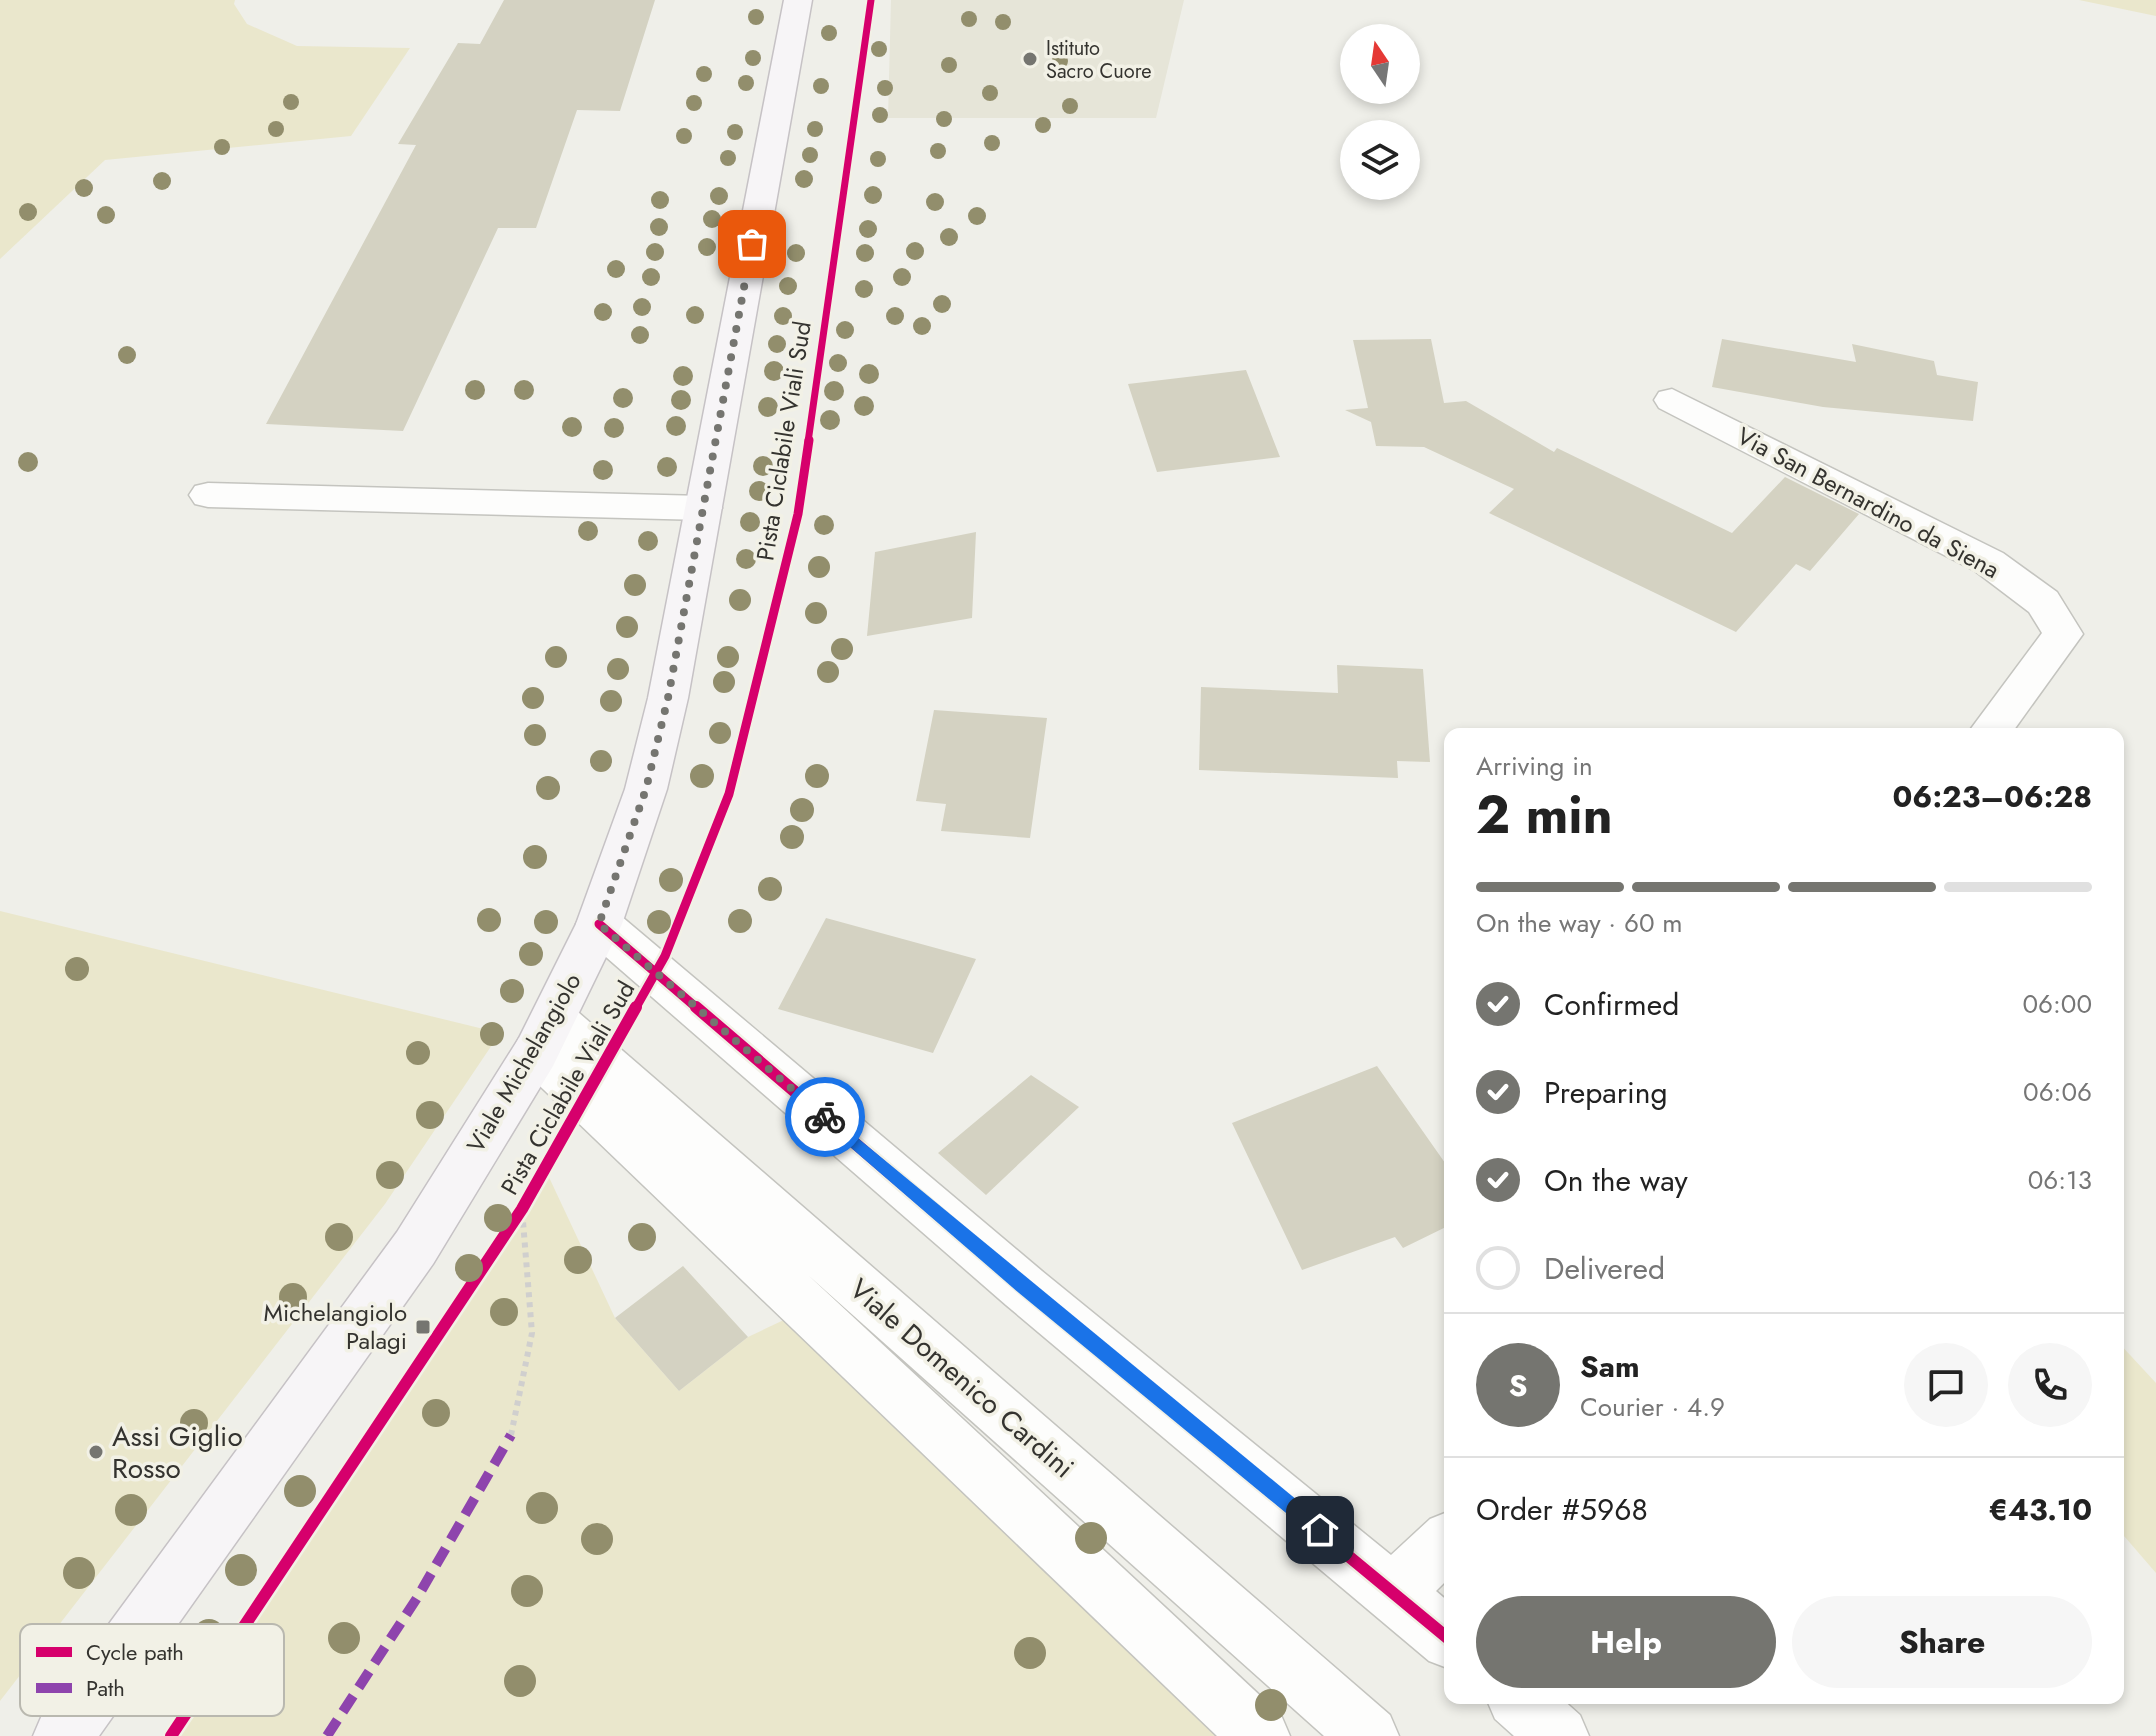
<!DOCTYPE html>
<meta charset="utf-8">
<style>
:root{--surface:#fff;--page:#f6f6f6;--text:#222;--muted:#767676;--line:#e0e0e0;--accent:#757570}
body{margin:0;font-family:Jost,sans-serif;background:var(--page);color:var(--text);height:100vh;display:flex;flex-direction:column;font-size:30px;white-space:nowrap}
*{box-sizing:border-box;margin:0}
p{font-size:26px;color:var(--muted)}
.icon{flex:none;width:44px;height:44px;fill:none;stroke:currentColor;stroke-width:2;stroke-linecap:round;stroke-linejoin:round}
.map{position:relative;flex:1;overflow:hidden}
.sheet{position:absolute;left:1444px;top:728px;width:680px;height:976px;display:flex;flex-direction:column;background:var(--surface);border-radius:16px;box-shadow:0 4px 12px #0003}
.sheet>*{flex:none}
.needle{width:52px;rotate:347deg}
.fabs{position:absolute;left:1340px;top:24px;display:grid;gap:16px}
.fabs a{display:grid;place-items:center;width:80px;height:80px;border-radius:50%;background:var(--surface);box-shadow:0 4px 12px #0003;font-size:40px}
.pin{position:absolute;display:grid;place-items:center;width:68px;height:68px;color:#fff;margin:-34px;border-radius:16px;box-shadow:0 4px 12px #0006}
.courier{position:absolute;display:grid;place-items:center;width:80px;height:80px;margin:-40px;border:6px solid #1a73e8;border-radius:50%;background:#fff;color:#222;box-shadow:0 2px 10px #0007}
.summary em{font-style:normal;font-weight:700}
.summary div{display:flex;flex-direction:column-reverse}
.summary{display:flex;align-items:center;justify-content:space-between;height:136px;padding:0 32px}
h1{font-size:52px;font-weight:700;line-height:60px}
.bar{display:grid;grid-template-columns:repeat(4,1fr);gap:12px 8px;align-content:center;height:96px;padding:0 32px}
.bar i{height:10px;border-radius:6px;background:var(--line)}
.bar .on{background:var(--accent)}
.bar p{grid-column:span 4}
.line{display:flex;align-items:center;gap:20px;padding:0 32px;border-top:2px solid var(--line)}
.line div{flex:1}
.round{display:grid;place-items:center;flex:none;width:84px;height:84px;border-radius:42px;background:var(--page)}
ol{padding:0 32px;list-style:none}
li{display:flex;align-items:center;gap:24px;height:88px}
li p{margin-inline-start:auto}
li .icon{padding:8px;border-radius:50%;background:var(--accent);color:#fff;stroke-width:4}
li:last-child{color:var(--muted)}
li i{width:44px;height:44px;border:4px solid var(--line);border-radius:50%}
.primary-button{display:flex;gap:16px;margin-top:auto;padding:16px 32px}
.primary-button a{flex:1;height:92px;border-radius:48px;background:var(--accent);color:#fff;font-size:32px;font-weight:700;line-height:92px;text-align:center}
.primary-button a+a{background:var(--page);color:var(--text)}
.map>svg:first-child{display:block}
</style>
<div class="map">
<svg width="2156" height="1736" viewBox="0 0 2156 1736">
<rect width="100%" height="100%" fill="#efefe9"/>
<!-- built -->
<path fill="#e6e5d8" d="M 891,0 L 1184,0 L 1156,118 L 888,118 Z"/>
<!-- green -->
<path fill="#eae7cc" d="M 0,0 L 235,0 L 234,4 L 247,24 L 297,46 L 410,48 L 351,136 L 105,160 L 0,259 Z
M 2079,0 L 2156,0 L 2156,16 Z
M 0,911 L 500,1033 L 385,1204 L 0,1701 Z
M 547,1173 L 615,1318 L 679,1391 L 748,1337 L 807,1309 L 1260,1736 L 171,1736 Z
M 2118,1342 L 2156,1383 L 2156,1573 L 2118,1529 Z"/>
<!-- building -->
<path fill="#d4d2c2" d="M 504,0 L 655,0 L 620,111 L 577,110 L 536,228 L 498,228 L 403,431 L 266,424 L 416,145 L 398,144 L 458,43 L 480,44 Z
M 1431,339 L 1444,403 L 1466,401 L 1554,452 L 1557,448 L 1732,533 L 1785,477 L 1859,514 L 1810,571 L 1796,564 L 1736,632 L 1489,513 L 1514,489 L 1424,447 L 1376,446 L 1371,422 L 1345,410 L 1368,408 L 1353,340 Z
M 1722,339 L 1856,362 L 1852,344 L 1934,361 L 1937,375 L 1978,382 L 1973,421 L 1823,407 L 1712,387 Z
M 1246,370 L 1280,457 L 1157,472 L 1128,384 Z
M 976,532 L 972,618 L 867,636 L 875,552 Z
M 1337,665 L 1423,669 L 1430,762 L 1397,761 L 1398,778 L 1199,770 L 1201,687 L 1338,693 Z
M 934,710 L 1047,718 L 1030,838 L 941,831 L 946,804 L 916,801 Z
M 826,918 L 976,959 L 933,1053 L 778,1009 Z
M 1377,1066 L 1450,1170 L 1450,1225 L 1403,1248 L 1395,1237 L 1302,1270 L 1232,1123 Z
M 1031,1075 L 1079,1107 L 986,1195 L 938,1153 Z
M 683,1266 L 748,1337 L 679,1391 L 615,1318 Z"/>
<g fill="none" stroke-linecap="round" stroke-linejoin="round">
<!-- minor casing -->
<g stroke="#c4c4bf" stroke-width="3">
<path id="minor" d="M 1672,389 L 2003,553 L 2057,592 L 2083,634 L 2011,734 L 1967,734 L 2042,633 L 2029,612 L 1975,571 L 1659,408 L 1654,400 L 1659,392 Z
M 208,483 L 703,496 L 716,499 L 722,508 L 716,517 L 703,520 L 208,507 L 195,504 L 189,495 L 195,486 Z
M 599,906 L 615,911 L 1042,1271 L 1391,1555 L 1430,1519 L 1450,1511 L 1450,1577 L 1436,1591 L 1450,1603 L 1450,1669 L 1429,1661 L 1006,1305 L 583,937 L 576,924 L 583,911 Z
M 554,1001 L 571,1006 L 1390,1715 L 1399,1736 L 1324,1736 L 808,1275 L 1281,1715 L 1290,1736 L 1217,1736 L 519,1066 L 512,1052 L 519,1038 L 537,1033 L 531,1020 L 537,1006 Z
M 1486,1698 L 1561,1698 L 1580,1715 L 1589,1736 L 1514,1736 L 1495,1719 Z"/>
</g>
<!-- major casing -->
<g stroke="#c6c2c5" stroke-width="3">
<path id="major" d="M 784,0 L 812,0 L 688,698 L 667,789 L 622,924 L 553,1066 L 433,1264 L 99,1736 L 33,1736 L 42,1715 L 397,1232 L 519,1038 L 576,924 L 625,789 L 648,698 Z"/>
</g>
<!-- path -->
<path stroke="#d0cfce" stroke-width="6" stroke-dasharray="5 5" stroke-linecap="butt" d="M 511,1435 L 532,1333 L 522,1209"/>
<!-- minor -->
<use href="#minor" fill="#fdfdfc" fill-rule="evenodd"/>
<!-- major -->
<use href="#major" fill="#f7f5f7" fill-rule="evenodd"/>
<!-- quiet -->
<path stroke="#8e44ad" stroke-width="10" stroke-dasharray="19 10" stroke-linecap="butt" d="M 327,1736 L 417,1598 L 511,1435"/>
<!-- cycleway-far2 casing -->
<g stroke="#f2f1e6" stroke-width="11">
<path id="cycleway-far2" d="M 808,442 L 871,0"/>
</g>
<!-- cycleway-far1 casing -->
<g stroke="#f2f1e6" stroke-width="14">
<path id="cycleway-far1" d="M 599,924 L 698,1009
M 635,1009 L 665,956 L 729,794 L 798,514 L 809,440"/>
</g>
<!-- cycleway casing -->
<g stroke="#f2f1e6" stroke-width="17">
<path id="cycleway" d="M 696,1007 L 1024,1288 L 1450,1640
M 171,1736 L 522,1209 L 636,1007"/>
</g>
<!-- cycleway-far2 -->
<use href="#cycleway-far2" stroke="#d6006c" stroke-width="7"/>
<!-- cycleway-far1 -->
<use href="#cycleway-far1" stroke="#d6006c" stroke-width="9"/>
<!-- cycleway -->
<use href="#cycleway" stroke="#d6006c" stroke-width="12"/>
</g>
<!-- trees -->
<g fill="#928e6c">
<circle cx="756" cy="17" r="8"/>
<circle cx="969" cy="19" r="8"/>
<circle cx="1003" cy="22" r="8"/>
<circle cx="829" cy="33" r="8"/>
<circle cx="879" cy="49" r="8"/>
<circle cx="753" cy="58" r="8"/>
<circle cx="1060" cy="61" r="8"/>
<circle cx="949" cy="65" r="8"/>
<circle cx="704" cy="74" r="8"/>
<circle cx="746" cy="83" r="8"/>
<circle cx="821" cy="86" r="8"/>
<circle cx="885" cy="88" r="8"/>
<circle cx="990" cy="93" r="8"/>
<circle cx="291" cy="102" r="8"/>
<circle cx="694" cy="103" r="8"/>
<circle cx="1070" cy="106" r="8"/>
<circle cx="880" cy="115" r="8"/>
<circle cx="944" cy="119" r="8"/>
<circle cx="1043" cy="125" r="8"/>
<circle cx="276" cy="129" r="8"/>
<circle cx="815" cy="129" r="8"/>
<circle cx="735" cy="132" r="8"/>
<circle cx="684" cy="136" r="8"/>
<circle cx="992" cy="143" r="8"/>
<circle cx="222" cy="147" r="8"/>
<circle cx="938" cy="151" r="8"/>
<circle cx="810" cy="155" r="8"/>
<circle cx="728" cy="158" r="8"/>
<circle cx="878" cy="159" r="8"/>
<circle cx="804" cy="179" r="9"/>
<circle cx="162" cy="181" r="9"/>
<circle cx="84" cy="188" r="9"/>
<circle cx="873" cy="195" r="9"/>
<circle cx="719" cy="196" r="9"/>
<circle cx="660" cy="200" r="9"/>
<circle cx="935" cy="202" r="9"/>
<circle cx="28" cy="212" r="9"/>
<circle cx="106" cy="215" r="9"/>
<circle cx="977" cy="216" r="9"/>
<circle cx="712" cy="219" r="9"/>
<circle cx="659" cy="227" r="9"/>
<circle cx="868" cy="229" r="9"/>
<circle cx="949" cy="237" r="9"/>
<circle cx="707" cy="247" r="9"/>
<circle cx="915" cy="251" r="9"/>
<circle cx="655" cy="252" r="9"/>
<circle cx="796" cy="253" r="9"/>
<circle cx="865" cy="253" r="9"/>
<circle cx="616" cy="269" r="9"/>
<circle cx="651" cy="277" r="9"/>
<circle cx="902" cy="277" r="9"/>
<circle cx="788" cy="286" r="9"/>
<circle cx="864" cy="289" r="9"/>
<circle cx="942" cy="304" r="9"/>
<circle cx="642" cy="307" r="9"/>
<circle cx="603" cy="312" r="9"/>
<circle cx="695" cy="315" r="9"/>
<circle cx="783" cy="316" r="9"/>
<circle cx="895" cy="316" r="9"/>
<circle cx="922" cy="326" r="9"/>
<circle cx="845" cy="330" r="9"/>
<circle cx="640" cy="335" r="9"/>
<circle cx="777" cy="344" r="9"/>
<circle cx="127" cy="355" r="9"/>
<circle cx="838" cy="363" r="9"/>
<circle cx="774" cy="371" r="10"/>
<circle cx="869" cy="374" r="10"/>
<circle cx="683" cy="376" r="10"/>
<circle cx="475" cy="390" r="10"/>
<circle cx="524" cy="390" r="10"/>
<circle cx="834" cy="391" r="10"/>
<circle cx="623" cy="398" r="10"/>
<circle cx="681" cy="400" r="10"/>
<circle cx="864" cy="406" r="10"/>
<circle cx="768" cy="407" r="10"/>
<circle cx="830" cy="420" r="10"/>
<circle cx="676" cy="426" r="10"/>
<circle cx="572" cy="427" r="10"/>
<circle cx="614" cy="428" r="10"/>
<circle cx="28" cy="462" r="10"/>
<circle cx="763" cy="466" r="10"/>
<circle cx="667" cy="467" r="10"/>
<circle cx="603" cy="470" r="10"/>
<circle cx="759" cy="491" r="10"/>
<circle cx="750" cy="522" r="10"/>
<circle cx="824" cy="525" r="10"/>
<circle cx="588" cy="531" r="10"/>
<circle cx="648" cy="541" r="10"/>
<circle cx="746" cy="559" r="10"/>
<circle cx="819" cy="567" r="11"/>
<circle cx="635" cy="585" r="11"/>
<circle cx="740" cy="600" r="11"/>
<circle cx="816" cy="613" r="11"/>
<circle cx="627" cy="627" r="11"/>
<circle cx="842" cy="649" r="11"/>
<circle cx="556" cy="657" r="11"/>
<circle cx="728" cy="657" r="11"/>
<circle cx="618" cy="669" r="11"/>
<circle cx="828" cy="672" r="11"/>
<circle cx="724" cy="682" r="11"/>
<circle cx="533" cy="698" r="11"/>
<circle cx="611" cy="701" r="11"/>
<circle cx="720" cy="733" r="11"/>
<circle cx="535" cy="735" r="11"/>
<circle cx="601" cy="761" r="11"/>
<circle cx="702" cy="776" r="12"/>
<circle cx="817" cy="776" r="12"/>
<circle cx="548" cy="788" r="12"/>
<circle cx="802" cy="810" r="12"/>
<circle cx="792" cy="837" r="12"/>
<circle cx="535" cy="857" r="12"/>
<circle cx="671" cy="880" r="12"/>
<circle cx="770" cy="889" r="12"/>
<circle cx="489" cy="920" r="12"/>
<circle cx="740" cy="921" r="12"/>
<circle cx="546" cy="922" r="12"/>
<circle cx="659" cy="922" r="12"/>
<circle cx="531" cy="954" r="12"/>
<circle cx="77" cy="969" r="12"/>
<circle cx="512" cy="991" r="12"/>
<circle cx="492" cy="1034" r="12"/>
<circle cx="418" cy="1053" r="12"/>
<circle cx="430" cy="1115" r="14"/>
<circle cx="390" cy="1175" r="14"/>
<circle cx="498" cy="1218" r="14"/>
<circle cx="339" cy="1237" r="14"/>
<circle cx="642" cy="1237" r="14"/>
<circle cx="578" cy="1260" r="14"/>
<circle cx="469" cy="1268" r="14"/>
<circle cx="293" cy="1297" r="14"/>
<circle cx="504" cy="1312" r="14"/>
<circle cx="436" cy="1413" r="14"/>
<circle cx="194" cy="1423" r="14"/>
<circle cx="300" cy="1491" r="16"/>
<circle cx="542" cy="1508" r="16"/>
<circle cx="131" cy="1510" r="16"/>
<circle cx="1091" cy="1538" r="16"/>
<circle cx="597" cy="1539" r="16"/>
<circle cx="241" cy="1570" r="16"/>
<circle cx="79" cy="1573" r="16"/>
<circle cx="527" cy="1591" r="16"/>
<circle cx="209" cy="1635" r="16"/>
<circle cx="344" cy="1638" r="16"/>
<circle cx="1030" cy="1653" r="16"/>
<circle cx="520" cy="1681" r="16"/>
<circle cx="1271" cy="1705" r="16"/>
</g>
<!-- route -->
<path fill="#1a73e8" d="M 825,1111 L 1326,1524 L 1326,1536 L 1314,1536 L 1019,1293 L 820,1121 L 820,1113 Z"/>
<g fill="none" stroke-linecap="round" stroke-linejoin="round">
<!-- done -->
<path stroke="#757570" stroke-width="8" stroke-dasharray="0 14.4" d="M 752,244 L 668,698 L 646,789 L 599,924 L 825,1117"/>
</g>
<!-- markers -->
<g fill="#757570" stroke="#f2f1e6" stroke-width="3">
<circle cx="1030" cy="59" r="8"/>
<rect x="415" y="1319" width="16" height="16" rx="4"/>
<circle cx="96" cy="1452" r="8"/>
</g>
<g text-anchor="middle" stroke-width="7" stroke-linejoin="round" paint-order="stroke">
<!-- far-poi labels -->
<g font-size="20" fill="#34332f" stroke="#f2f1e6" text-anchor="start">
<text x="1046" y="55">Istituto<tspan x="1046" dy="23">Sacro Cuore</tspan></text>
</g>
<!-- street labels -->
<g font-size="24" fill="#34332f" stroke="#f2f1e6">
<text transform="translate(784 441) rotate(-81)" y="8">Pista Ciclabile Viali Sud</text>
<text transform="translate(1868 503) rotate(28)" y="8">Via San Bernardino da Siena</text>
<text transform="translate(524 1063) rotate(-60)" y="8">Viale Michelangiolo</text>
<text transform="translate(568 1088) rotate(-60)" y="8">Pista Ciclabile Viali Sud</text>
</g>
<!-- poi labels -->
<g font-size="24" fill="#34332f" stroke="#f2f1e6" text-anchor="end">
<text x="407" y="1321">Michelangiolo<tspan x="407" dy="28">Palagi</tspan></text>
</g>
<!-- near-street labels -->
<g font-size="28" fill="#34332f" stroke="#f2f1e6">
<text transform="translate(962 1378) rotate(41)" y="10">Viale Domenico Cardini</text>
</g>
<!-- near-poi labels -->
<g font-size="28" fill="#34332f" stroke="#f2f1e6" text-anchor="start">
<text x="112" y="1446">Assi Giglio<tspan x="112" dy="32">Rosso</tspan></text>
</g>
</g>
<!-- legend -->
<rect x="20" y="1624" width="264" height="92" rx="12" fill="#f2f1e6" stroke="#b9b8af" stroke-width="2"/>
<rect x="36" y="1647" width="36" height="10" fill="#d6006c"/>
<rect x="36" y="1683" width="36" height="10" fill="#8e44ad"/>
<g font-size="22" fill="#34332f">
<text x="86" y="1660">Cycle path</text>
<text x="86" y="1696">Path</text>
</g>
</svg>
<div class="fabs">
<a><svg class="needle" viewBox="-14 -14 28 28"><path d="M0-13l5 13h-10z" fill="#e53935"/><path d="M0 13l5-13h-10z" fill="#767676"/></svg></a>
<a><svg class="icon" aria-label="layers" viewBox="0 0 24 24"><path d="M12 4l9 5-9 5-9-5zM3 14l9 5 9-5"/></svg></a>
</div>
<div class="pin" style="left:752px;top:244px;background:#ea580c"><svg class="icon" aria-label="bag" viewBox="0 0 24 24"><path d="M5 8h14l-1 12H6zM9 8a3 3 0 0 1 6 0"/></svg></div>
<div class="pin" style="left:1320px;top:1530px;background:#1f2937"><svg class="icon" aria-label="home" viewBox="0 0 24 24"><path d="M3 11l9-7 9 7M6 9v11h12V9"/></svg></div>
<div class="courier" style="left:825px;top:1117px"><svg class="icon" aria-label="bike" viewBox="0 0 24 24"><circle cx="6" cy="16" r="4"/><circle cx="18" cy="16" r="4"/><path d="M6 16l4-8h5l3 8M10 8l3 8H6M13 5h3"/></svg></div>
<section class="sheet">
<div class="summary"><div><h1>2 min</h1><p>Arriving in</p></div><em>06:23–06:28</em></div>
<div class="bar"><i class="on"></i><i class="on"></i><i class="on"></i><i></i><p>On the way · 60 m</p></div>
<ol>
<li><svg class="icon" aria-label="check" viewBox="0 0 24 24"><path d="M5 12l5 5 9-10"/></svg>Confirmed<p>06:00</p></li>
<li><svg class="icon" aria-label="check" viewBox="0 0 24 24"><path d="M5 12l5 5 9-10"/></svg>Preparing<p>06:06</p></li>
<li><svg class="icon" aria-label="check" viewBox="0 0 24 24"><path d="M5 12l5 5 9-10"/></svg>On the way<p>06:13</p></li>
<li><i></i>Delivered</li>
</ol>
<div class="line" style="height:144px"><b class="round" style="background:var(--accent);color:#fff">S</b><div><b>Sam</b><p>Courier · 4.9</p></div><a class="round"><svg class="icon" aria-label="chat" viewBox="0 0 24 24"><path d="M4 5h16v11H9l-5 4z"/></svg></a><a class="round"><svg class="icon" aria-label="phone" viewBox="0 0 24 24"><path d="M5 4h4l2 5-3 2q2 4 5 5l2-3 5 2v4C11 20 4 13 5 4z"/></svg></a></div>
<div class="line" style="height:104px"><div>Order #5968</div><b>€43.10</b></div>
<div class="primary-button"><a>Help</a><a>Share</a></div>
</section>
</div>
